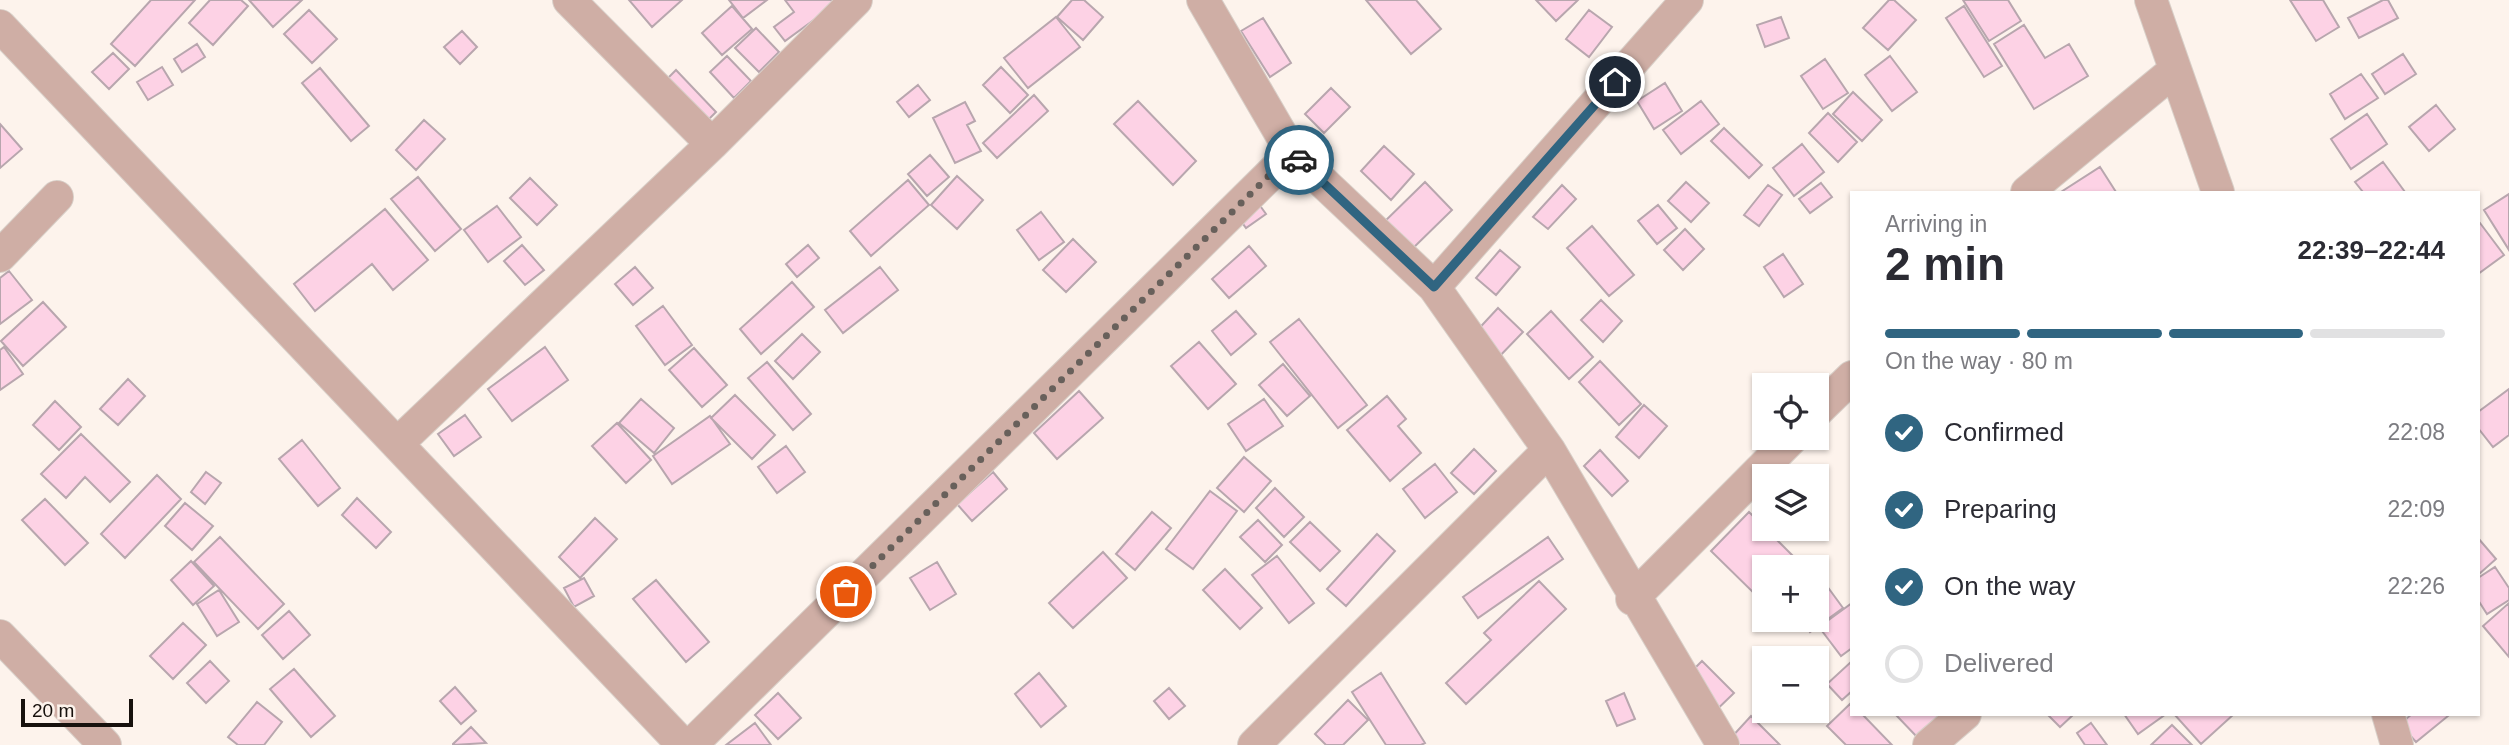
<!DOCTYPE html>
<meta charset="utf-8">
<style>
:root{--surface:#fff;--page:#f7f7f7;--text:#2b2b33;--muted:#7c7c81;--line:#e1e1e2;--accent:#306581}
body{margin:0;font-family:Helvetica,sans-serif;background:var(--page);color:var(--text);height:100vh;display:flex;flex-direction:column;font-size:26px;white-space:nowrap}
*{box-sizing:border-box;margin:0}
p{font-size:23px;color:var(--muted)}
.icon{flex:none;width:38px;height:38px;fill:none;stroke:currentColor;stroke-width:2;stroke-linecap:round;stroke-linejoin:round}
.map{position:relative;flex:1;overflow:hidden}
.side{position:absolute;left:1850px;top:191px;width:630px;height:525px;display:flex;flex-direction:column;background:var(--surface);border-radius:0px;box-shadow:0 2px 5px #0004}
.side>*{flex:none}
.controls{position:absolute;left:1752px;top:373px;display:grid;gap:14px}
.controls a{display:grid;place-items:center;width:77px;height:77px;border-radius:0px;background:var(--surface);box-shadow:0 2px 5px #0004;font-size:35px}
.scale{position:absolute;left:21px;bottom:18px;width:112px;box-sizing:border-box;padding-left:7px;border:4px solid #17110d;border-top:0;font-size:19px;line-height:24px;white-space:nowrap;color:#17110d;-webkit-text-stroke:5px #fdf3ec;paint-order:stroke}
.pin{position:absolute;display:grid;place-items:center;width:60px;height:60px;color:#fff;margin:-30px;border:4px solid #fff;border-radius:50%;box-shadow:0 2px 7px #0007}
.courier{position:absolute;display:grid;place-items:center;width:70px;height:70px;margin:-35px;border:5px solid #306581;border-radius:50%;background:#fff;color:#222;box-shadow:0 2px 9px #0007}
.head em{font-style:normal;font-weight:700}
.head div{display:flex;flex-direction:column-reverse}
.head{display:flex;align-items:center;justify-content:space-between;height:119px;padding:0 35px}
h1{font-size:46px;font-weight:700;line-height:52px}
.bar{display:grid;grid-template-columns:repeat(4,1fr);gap:10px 7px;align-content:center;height:84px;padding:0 35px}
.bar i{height:9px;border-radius:5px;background:var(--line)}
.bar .selected{background:var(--accent)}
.bar p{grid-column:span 4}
ol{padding:0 35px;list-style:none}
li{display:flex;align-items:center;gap:21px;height:77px}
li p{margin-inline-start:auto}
li .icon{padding:7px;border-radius:50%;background:var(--accent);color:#fff;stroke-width:4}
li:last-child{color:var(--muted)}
li i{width:38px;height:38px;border:4px solid var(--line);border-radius:50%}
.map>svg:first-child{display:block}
</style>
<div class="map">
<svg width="2509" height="745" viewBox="0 0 2509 745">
<rect width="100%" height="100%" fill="#fdf3ec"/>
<!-- building -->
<path fill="#fdd2e5" stroke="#b8a6ae" stroke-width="2" d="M 151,0 L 195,0 L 135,66 L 111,44 Z
M 210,0 L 241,0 L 248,6 L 213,45 L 189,23 Z
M 249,0 L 302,0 L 273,27 Z
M 629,0 L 682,0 L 652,27 Z
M 729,0 L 767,0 L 743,18 Z
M 785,0 L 834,0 L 837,3 L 785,41 L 774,27 L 794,12 Z
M 1072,0 L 1084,0 L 1103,17 L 1083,40 L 1057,17 Z
M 1366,0 L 1416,0 L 1441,29 L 1411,54 Z
M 1536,0 L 1578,0 L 1556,21 Z
M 1889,0 L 1894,0 L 1916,20 L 1888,50 L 1863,28 Z
M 1963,0 L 2008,0 L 2021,21 L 1989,41 Z
M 2290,0 L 2323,0 L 2339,27 L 2316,41 Z
M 2383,0 L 2388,0 L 2398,18 L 2359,38 L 2348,18 Z
M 732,6 L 752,29 L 722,55 L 702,33 Z
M 1964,6 L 2002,66 L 1984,77 L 1946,18 Z
M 309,10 L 337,39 L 312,63 L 284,34 Z
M 1589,10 L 1612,27 L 1589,57 L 1566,39 Z
M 1056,17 L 1080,47 L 1028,88 L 1004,58 Z
M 1781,17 L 1789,38 L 1765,47 L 1757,25 Z
M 1263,18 L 1291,63 L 1270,77 L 1241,31 Z
M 2024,25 L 2045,58 L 2069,44 L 2088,76 L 2034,109 L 1994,44 Z
M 756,28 L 779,52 L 759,72 L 735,48 Z
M 462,31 L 477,47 L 460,64 L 444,47 Z
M 197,44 L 205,57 L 182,72 L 174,59 Z
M 113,53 L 129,69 L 109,89 L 92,72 Z
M 2403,54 L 2416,74 L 2385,94 L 2372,74 Z
M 727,56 L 751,81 L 734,98 L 710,72 Z
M 1890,56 L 1917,92 L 1892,111 L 1865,75 Z
M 1825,59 L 1848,93 L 1823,109 L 1801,76 Z
M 162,67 L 173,85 L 148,100 L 137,82 Z
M 1001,67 L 1028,95 L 1010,113 L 983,85 Z
M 320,68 L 369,126 L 351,141 L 302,83 Z
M 676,70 L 716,112 L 698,130 L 658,88 Z
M 2361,74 L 2378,98 L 2345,119 L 2330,94 Z
M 1665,83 L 1682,111 L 1654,129 L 1637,101 Z
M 918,85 L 930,100 L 909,117 L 897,102 Z
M 1331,88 L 1350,107 L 1324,133 L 1305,114 Z
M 1853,92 L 1882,120 L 1862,141 L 1833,114 Z
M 1034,95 L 1048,111 L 997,158 L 983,143 Z
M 1138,101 L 1196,161 L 1173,185 L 1114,124 Z
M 1701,101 L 1719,124 L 1681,154 L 1663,130 Z
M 965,102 L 975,121 L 967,125 L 981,151 L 955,163 L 933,118 Z
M 2436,105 L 2455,129 L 2429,151 L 2409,127 Z
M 1828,113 L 1857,142 L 1838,162 L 1809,133 Z
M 2367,114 L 2387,144 L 2351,169 L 2331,139 Z
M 424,120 L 445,139 L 416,170 L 396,150 Z
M 0,124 L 22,149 L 0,168 Z
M 1724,128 L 1762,165 L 1749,178 L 1711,141 Z
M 1802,144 L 1824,172 L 1794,196 L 1773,168 Z
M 1384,146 L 1414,174 L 1391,200 L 1361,171 Z
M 930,155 L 949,177 L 927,196 L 908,174 Z
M 2383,162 L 2405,192 L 2363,192 L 2355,182 Z
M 2100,167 L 2116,192 L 2061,192 Z
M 957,176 L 983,200 L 957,229 L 931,205 Z
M 418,177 L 461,229 L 435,251 L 391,199 Z
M 530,178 L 557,205 L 537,225 L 510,198 Z
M 908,180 L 929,205 L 871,256 L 850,231 Z
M 1425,182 L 1452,210 L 1407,254 L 1380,226 Z
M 1686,182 L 1709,203 L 1691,222 L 1668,201 Z
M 1821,183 L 1832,197 L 1810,213 L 1799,199 Z
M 1562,185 L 1576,199 L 1548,229 L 1533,217 Z
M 1768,185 L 1782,195 L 1759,226 L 1744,215 Z
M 2509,194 L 2509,250 L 2484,210 Z
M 1253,196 L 1266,214 L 1246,228 L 1233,210 Z
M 1658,205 L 1677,228 L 1657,244 L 1638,221 Z
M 497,206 L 521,237 L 488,262 L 464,230 Z
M 385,209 L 428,260 L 393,290 L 372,264 L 315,311 L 294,284 Z
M 1041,212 L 1064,242 L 1039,260 L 1017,230 Z
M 2480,223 L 2504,255 L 2478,274 L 2478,224 Z
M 1592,226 L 1634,275 L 1609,296 L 1567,248 Z
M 1685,229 L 1704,249 L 1683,270 L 1664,250 Z
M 1073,239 L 1096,262 L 1066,292 L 1043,270 Z
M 522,245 L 544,270 L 525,285 L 504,261 Z
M 808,245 L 819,258 L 797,277 L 786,264 Z
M 1249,246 L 1266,266 L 1229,298 L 1212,279 Z
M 1500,250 L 1520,267 L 1496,295 L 1476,278 Z
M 1783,254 L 1803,284 L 1784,297 L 1764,267 Z
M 635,267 L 653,288 L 633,305 L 615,284 Z
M 880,267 L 898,290 L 843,333 L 825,310 Z
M 9,271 L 32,300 L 0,324 L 0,278 Z
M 792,282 L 814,307 L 761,354 L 740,329 Z
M 1601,300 L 1622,321 L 1603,342 L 1581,320 Z
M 43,302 L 66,327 L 23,366 L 1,341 Z
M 663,306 L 692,345 L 665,365 L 636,326 Z
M 1498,308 L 1523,332 L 1495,361 L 1471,337 Z
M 1236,311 L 1256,334 L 1231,355 L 1212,331 Z
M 1551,311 L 1593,357 L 1569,379 L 1527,334 Z
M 1299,319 L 1367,405 L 1338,428 L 1270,342 Z
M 802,334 L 820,352 L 793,379 L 775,361 Z
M 1199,342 L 1236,384 L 1208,409 L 1171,366 Z
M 4,347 L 23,374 L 0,390 L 0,350 Z
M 545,347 L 568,380 L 512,421 L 488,389 Z
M 694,348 L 727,385 L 702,407 L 669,370 Z
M 1600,361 L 1641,404 L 1619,425 L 1579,382 Z
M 767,362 L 811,414 L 793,430 L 748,378 Z
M 1283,364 L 1310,396 L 1287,416 L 1259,385 Z
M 128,379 L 145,396 L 118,425 L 100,409 Z
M 2509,389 L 2509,435 L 2493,447 L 2478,428 L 2478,412 Z
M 1079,391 L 1103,418 L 1057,459 L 1034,433 Z
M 735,395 L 775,435 L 752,459 L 711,418 Z
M 1387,396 L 1406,419 L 1398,426 L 1421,453 L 1390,481 L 1347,430 Z
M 641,399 L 674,428 L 654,453 L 619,423 Z
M 1264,399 L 1283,426 L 1246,451 L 1228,424 Z
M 55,401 L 81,427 L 59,450 L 33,425 Z
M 1644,405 L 1667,426 L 1639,458 L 1616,437 Z
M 465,415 L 481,437 L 454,456 L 438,434 Z
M 710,416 L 730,444 L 672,484 L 653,456 Z
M 617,423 L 651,460 L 626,483 L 592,446 Z
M 81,434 L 130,482 L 110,502 L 85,477 L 66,498 L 41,474 Z
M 302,440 L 340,488 L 318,506 L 279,459 Z
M 786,446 L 805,472 L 777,493 L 758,467 Z
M 1474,449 L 1496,471 L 1474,494 L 1451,473 Z
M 1600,450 L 1628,481 L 1612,496 L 1584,466 Z
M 1244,457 L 1271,481 L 1244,512 L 1217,488 Z
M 1435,464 L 1457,492 L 1425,518 L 1403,489 Z
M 206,472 L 221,483 L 205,504 L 191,492 Z
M 993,472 L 1007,489 L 972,521 L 957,504 Z
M 157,475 L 181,499 L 125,558 L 101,534 Z
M 1275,488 L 1304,517 L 1284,537 L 1256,508 Z
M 1210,491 L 1237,511 L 1193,569 L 1166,549 Z
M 357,498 L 391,532 L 376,548 L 342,515 Z
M 45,499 L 88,543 L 65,565 L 22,520 Z
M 185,503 L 213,526 L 192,550 L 165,526 Z
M 1152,512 L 1171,528 L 1135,570 L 1116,554 Z
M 1749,512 L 1801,564 L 1798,567 L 1764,567 L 1763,602 L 1711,551 Z
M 595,518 L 617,539 L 580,578 L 559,557 Z
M 1258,520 L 1282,545 L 1265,562 L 1240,537 Z
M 1310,522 L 1340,551 L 1320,571 L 1290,542 Z
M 1377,534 L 1395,551 L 1346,606 L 1327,589 Z
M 220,537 L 284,604 L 258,629 L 194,562 Z
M 1548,537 L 1563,559 L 1478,618 L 1463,597 Z
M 2478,538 L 2496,559 L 2478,575 Z
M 1103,552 L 1127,578 L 1073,628 L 1049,603 Z
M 1277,556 L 1314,603 L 1289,623 L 1252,575 Z
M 191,561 L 214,586 L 193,605 L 171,580 Z
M 937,562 L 956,594 L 930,610 L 910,578 Z
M 2495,567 L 2509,588 L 2509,600 L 2487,614 L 2478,600 L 2478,578 Z
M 1225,569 L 1262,608 L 1240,629 L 1203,590 Z
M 1816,571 L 1843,608 L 1810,632 L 1801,620 L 1816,620 Z
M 584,578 L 594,596 L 574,607 L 564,588 Z
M 656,580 L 709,642 L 686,662 L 633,599 Z
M 1539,581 L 1566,609 L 1466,704 L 1446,683 L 1491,640 L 1484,633 Z
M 219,590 L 239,622 L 217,636 L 197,604 Z
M 1852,603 L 1852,648 L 1841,656 L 1819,627 Z
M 2509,603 L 2509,657 L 2483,626 Z
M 289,611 L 310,635 L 283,659 L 262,635 Z
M 183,623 L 206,645 L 173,679 L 150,656 Z
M 210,661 L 229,681 L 206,703 L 187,683 Z
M 1702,661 L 1734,693 L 1707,719 L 1676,687 Z
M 1852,661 L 1852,691 L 1842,700 L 1827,684 Z
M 294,669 L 335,716 L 311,737 L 270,689 Z
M 1039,673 L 1066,706 L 1041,727 L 1015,694 Z
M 1381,673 L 1425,743 L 1421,745 L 1386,745 L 1352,692 Z
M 455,687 L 476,711 L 461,724 L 440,701 Z
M 1169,688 L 1185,706 L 1169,719 L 1154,701 Z
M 778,693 L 801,718 L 778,739 L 755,715 Z
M 1624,693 L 1635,719 L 1617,726 L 1606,701 Z
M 1348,700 L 1368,720 L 1343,745 L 1326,745 L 1315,734 Z
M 257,702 L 282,722 L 264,745 L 238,745 L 228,737 Z
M 1851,703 L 1852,714 L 1862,714 L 1892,745 L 1846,745 L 1827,726 Z
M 1895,714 L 1941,714 L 1943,716 L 1919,739 Z
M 2047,714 L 2074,714 L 2060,727 Z
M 2124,714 L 2166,714 L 2138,734 Z
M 2174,714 L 2234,714 L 2201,744 Z
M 2412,714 L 2446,714 L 2448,716 L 2416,742 L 2400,724 Z
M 1751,716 L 1780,745 L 1734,745 L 1729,740 Z
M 755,723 L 771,745 L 726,745 Z
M 2091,723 L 2107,745 L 2085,745 L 2077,733 Z
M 2172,725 L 2192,745 L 2151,745 Z
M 471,727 L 486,743 L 453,745 L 453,744 Z"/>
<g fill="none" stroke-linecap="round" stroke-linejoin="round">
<!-- street casing -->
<g stroke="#d8cfc8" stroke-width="34">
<path id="street" d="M 569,0 L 712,144
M 1203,0 L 1292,153 L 1434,287 L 1549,450 L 1723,745
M 2151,0 L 2218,192
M 0,26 L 683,745
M 2027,192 L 2175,70
M 0,256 L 57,197
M 1434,287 L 1687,0
M 1816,412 L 1852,377
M 397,444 L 712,144 L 856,0
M 1632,599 L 1792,438
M 0,636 L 105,745
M 2388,714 L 2397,745
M 691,745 L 1292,153
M 1254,745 L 1549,450
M 1929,745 L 1965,714"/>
</g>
<!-- street -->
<use href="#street" stroke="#cfaea5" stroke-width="32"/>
</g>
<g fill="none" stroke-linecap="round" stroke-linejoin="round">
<!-- done -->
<path stroke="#68605b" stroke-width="7" stroke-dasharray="0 12.6" d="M 846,592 L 1292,153 L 1299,160"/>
<!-- route -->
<path stroke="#306581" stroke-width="9" d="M 1299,160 L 1434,287 L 1615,82"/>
</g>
</svg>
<div class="controls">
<a><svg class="icon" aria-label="locate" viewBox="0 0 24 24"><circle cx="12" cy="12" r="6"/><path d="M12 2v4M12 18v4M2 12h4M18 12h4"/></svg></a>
<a><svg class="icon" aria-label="layers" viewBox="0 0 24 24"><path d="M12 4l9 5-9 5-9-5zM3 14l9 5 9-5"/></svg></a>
<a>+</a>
<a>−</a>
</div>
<div class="scale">20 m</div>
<div class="pin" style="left:846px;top:592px;background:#ea580c"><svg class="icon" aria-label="bag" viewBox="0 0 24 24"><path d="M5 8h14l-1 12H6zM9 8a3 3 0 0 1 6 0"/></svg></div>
<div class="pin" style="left:1615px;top:82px;background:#1f2937"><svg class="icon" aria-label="home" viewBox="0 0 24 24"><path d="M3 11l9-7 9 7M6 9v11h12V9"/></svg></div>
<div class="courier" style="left:1299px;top:160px"><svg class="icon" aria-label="car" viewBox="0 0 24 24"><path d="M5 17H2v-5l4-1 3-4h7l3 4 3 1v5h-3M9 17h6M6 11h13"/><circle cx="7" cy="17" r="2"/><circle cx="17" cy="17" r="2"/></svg></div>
<section class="side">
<div class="head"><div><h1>2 min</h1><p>Arriving in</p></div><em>22:39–22:44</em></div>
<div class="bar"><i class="selected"></i><i class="selected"></i><i class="selected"></i><i></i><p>On the way · 80 m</p></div>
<ol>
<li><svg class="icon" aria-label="check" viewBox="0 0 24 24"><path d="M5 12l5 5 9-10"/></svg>Confirmed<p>22:08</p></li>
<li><svg class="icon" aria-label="check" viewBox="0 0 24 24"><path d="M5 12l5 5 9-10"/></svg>Preparing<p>22:09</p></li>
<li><svg class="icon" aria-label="check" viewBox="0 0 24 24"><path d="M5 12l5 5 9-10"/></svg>On the way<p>22:26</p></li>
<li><i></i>Delivered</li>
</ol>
</section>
</div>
